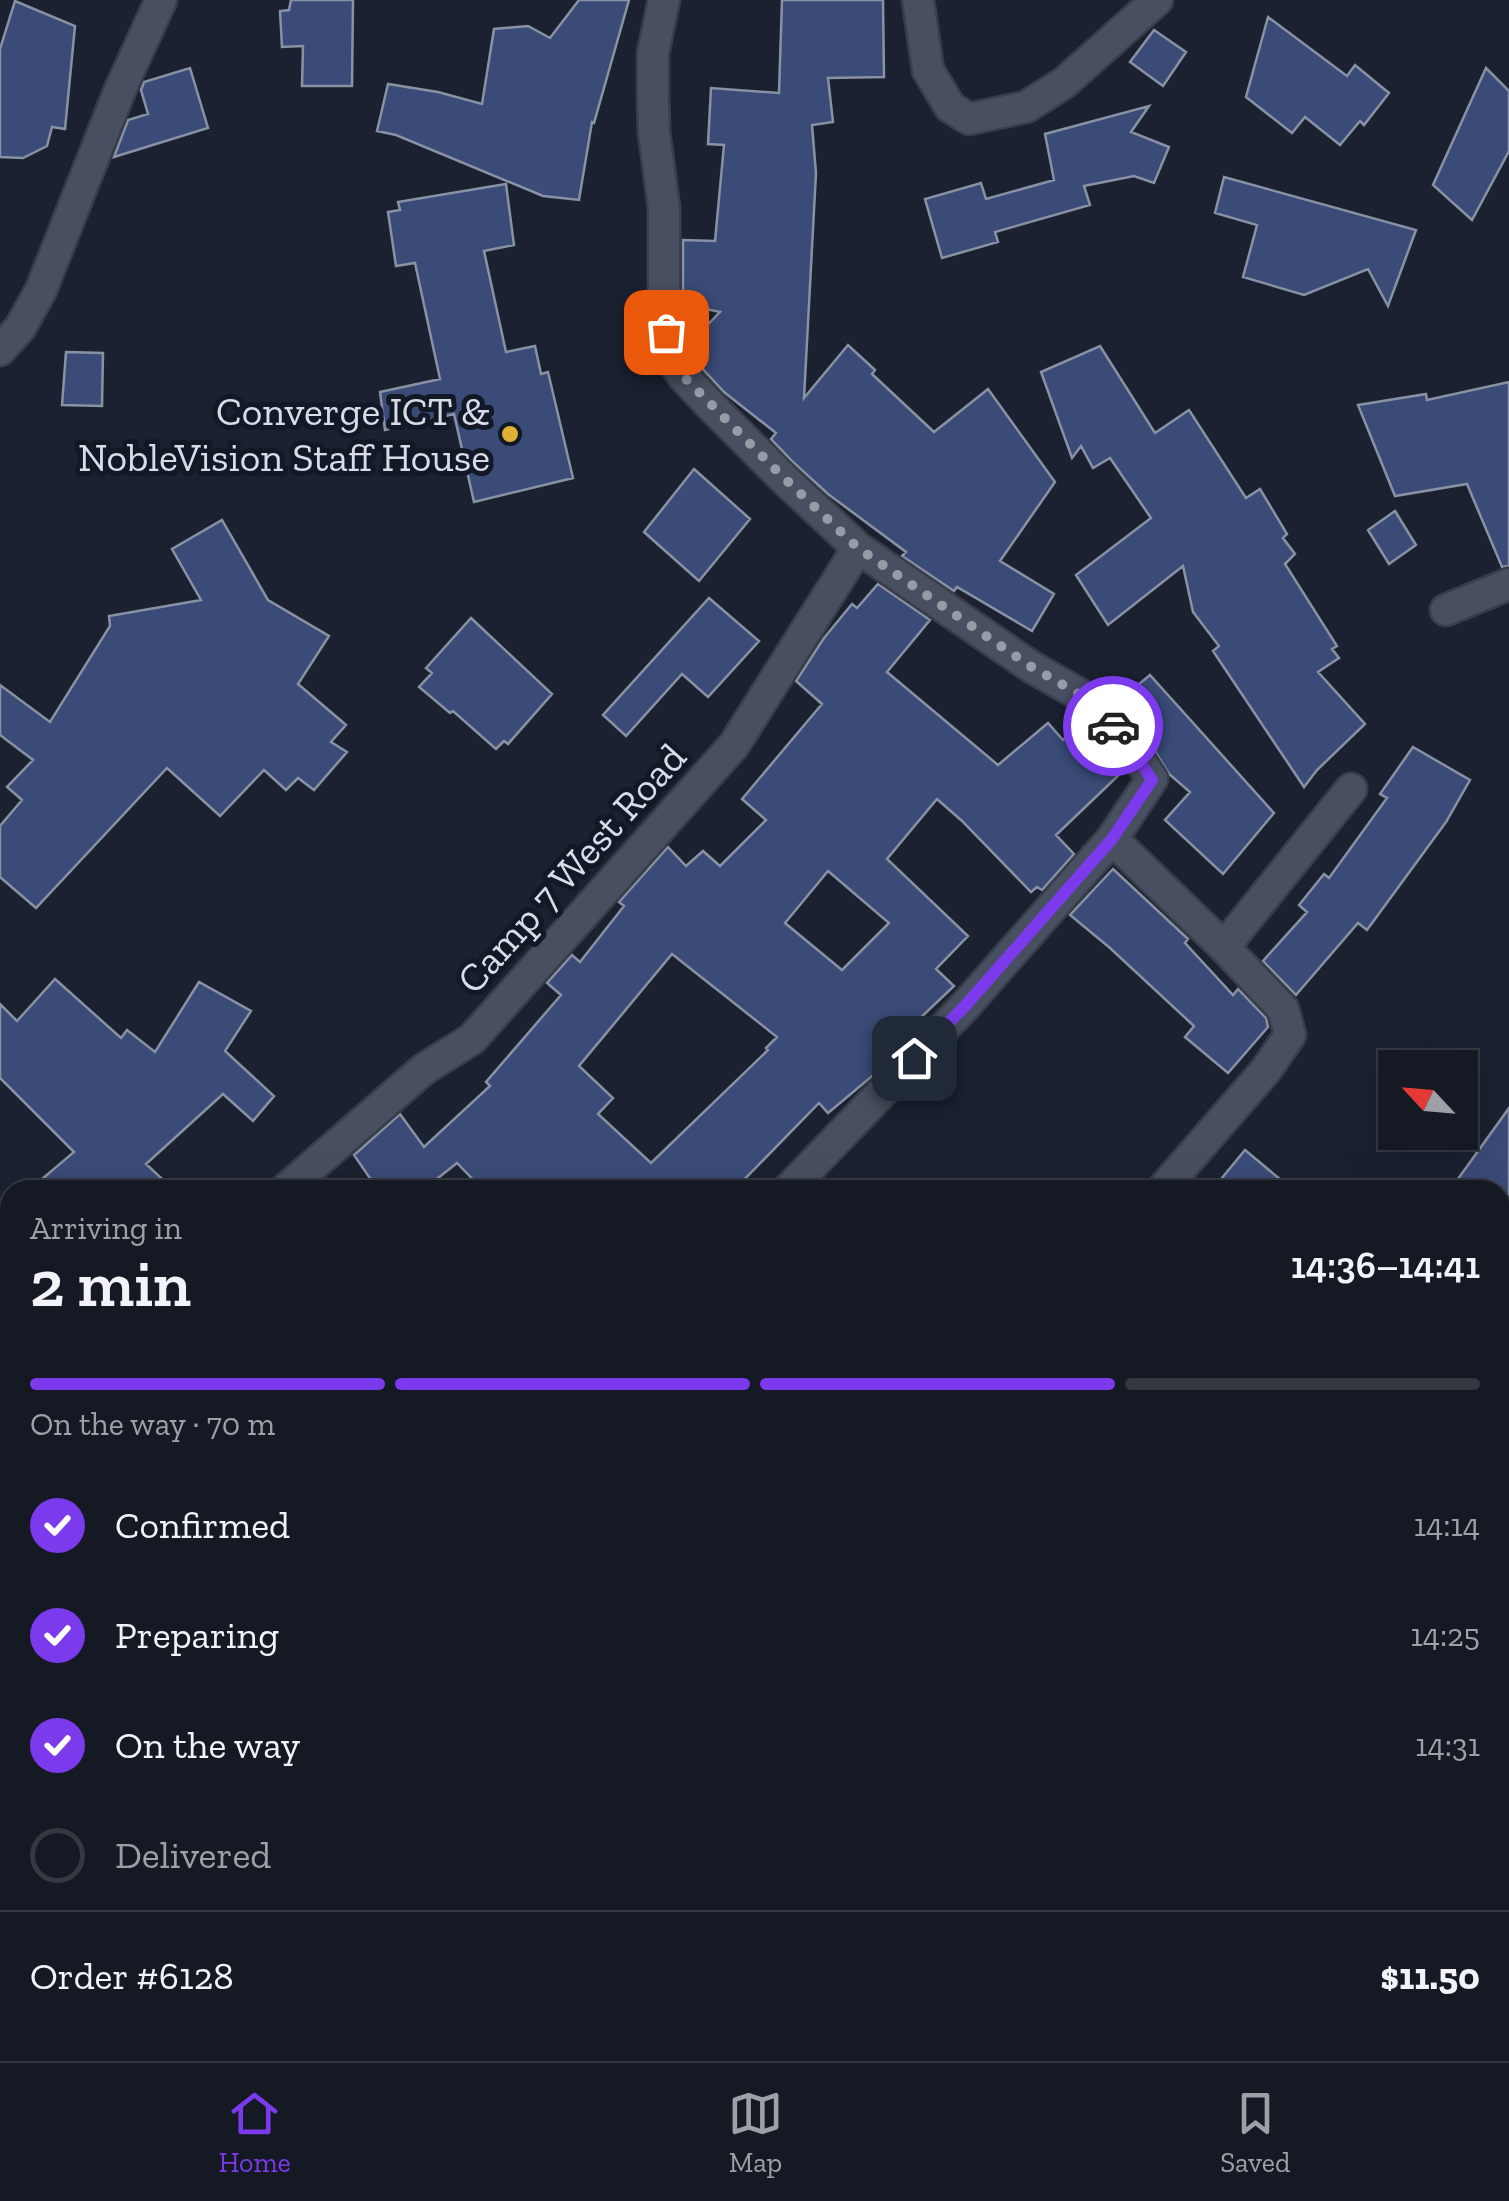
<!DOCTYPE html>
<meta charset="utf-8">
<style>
:root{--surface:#141924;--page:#1d222c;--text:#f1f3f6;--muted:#9da0a6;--line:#333841;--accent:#7c3aed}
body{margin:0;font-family:"Zilla Slab",serif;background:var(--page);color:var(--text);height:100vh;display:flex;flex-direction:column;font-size:38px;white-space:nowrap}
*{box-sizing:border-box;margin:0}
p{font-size:32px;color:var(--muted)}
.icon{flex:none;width:55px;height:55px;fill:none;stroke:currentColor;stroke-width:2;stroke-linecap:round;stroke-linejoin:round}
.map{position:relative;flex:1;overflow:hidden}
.details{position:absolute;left:0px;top:1180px;width:1510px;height:882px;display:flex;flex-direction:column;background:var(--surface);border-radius:30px 30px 0 0;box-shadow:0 10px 40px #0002,0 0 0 2px var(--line)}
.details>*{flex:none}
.needle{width:65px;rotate:296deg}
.fabs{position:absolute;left:1378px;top:1050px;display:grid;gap:20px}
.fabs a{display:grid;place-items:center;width:100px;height:100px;border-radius:0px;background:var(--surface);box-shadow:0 10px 40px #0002,0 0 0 2px var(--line);font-size:50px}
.pin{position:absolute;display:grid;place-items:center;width:85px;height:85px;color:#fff;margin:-42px;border-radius:20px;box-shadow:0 5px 15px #0006}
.courier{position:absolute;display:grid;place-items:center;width:100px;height:100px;margin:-50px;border:8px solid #7c3aed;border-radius:50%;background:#fff;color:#222;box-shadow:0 2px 12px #0007}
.overview em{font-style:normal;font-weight:600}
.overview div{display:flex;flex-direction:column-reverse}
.overview{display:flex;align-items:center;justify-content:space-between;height:170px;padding:0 30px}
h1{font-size:65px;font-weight:600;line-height:75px}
.bar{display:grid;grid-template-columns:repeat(4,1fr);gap:15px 10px;align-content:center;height:120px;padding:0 30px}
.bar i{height:12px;border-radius:8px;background:var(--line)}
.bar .on{background:var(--accent)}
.bar p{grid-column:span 4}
.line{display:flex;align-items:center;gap:25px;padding:0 30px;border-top:2px solid var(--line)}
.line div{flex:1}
ol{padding:0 30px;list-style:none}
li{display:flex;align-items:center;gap:30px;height:110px}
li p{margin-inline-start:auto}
li .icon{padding:10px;border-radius:50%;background:var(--accent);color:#fff;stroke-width:4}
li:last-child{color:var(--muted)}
li i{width:55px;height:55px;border:5px solid var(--line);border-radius:50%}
.tab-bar{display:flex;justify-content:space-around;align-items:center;height:140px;border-top:2px solid var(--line);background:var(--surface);font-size:28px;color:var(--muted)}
.tab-bar a{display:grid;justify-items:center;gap:5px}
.tab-bar .on{color:var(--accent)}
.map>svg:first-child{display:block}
</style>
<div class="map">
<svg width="1509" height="2061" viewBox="0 0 1509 2061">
<rect width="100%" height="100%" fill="#1b2130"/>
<!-- building -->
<path fill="#3a4b77" stroke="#8991a4" stroke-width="2.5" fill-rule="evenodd" d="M 291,0 L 353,0 L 352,86 L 302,86 L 303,46 L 282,47 L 280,11 L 289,10 Z
M 579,0 L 629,0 L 594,123 L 592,122 L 579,200 L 543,196 L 396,135 L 377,131 L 388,84 L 438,92 L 482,104 L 494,29 L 528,26 L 550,38 Z
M 782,0 L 883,0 L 884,77 L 828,78 L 833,122 L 812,125 L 816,173 L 804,398 L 848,345 L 875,370 L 872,374 L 934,432 L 988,389 L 1055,482 L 1000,561 L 1054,594 L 1032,631 L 957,587 L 954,591 L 902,556 L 906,552 L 828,494 L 794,463 L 771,439 L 776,433 L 724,392 L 698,364 L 686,347 L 720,312 L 683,304 L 683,240 L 715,241 L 724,145 L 708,144 L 711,88 L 779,93 Z
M 15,1 L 75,26 L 65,129 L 52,127 L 47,146 L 23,158 L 0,157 L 0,49 Z
M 1268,17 L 1347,76 L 1355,65 L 1389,93 L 1364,125 L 1360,121 L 1340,145 L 1305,117 L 1292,133 L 1246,97 Z
M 1154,30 L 1186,52 L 1163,86 L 1130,62 Z
M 190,68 L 208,128 L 114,157 L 128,120 L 148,114 L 141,90 L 144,82 Z
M 1486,68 L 1509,91 L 1509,151 L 1472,220 L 1433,185 Z
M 1149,106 L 1131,132 L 1169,147 L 1154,183 L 1134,176 L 1084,186 L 1090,205 L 995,232 L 998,242 L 942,258 L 925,199 L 981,183 L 986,199 L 1054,180 L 1045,134 Z
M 1224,177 L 1416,230 L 1388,306 L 1368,269 L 1304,295 L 1243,277 L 1257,225 L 1215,213 Z
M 506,184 L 514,245 L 484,251 L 506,352 L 535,346 L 541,374 L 548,372 L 573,478 L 474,502 L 454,414 L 385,430 L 380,392 L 440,379 L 415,263 L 396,266 L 388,212 L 400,210 L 398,202 Z
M 1100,346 L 1155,433 L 1189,410 L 1246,498 L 1260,489 L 1287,534 L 1283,538 L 1295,554 L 1285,564 L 1337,646 L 1332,649 L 1339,658 L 1318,672 L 1365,724 L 1317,770 L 1304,787 L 1213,651 L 1219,646 L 1193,612 L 1183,566 L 1108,625 L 1076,575 L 1151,518 L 1110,458 L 1093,468 L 1081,446 L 1072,458 L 1041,372 Z
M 66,352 L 103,353 L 102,406 L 62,405 Z
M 1509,382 L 1509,566 L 1502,567 L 1467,484 L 1395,496 L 1358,405 L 1426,394 L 1427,400 Z
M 694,469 L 750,519 L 699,581 L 644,532 Z
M 1395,511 L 1416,545 L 1389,564 L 1368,530 Z
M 222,520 L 268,600 L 329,636 L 298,684 L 346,725 L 331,742 L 347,752 L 314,790 L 298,778 L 286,790 L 264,770 L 220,816 L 167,768 L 36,908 L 0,877 L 0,826 L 22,800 L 7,787 L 33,760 L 0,735 L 0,685 L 50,722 L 110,626 L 109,616 L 201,600 L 172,549 Z
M 878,584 L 930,620 L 887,672 L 998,765 L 1048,723 L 1063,740 L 1077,726 L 1082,732 L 1087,727 L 1109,747 L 1124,770 L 1056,835 L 1074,854 L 1042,890 L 1037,887 L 1031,892 L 962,821 L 937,799 L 887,859 L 968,936 L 936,969 L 954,986 L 895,1042 L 900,1047 L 871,1077 L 828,1113 L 819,1103 L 734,1190 L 483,1190 L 457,1163 L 423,1190 L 378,1190 L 354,1155 L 400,1114 L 424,1147 L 490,1086 L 486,1082 L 561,995 L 547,983 L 572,955 L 580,962 L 624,906 L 619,902 L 668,847 L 686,866 L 703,851 L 720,866 L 766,820 L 742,799 L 822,704 L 796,681 L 824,638 L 852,604 L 857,608 ZM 828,871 L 889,923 L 842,970 L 785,923 ZM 672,954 L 777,1037 L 766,1048 L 768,1050 L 651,1163 L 598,1114 L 613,1098 L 579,1066 Z
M 709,598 L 759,641 L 708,697 L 682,674 L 626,736 L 603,715 Z
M 471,618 L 552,694 L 508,744 L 504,741 L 496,749 L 453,711 L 450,713 L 419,687 L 432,673 L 426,668 Z
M 1150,675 L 1274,813 L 1223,874 L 1165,820 L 1190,792 L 1169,774 L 1138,724 L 1116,703 Z
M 1413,747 L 1470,780 L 1446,822 L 1367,930 L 1358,923 L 1296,995 L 1263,961 L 1307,912 L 1299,905 L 1324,874 L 1329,878 L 1387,798 L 1380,794 Z
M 1113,869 L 1188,939 L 1185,943 L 1233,995 L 1238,989 L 1266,1018 L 1268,1027 L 1228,1073 L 1185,1037 L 1194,1026 L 1110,948 L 1070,915 Z
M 55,979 L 121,1038 L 127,1030 L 155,1052 L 199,982 L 251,1011 L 225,1051 L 274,1096 L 253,1121 L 223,1094 L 146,1164 L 174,1190 L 29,1190 L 74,1152 L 0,1078 L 0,1004 L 17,1021 Z
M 1509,1108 L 1509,1205 L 1500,1198 L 1500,1190 L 1450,1190 Z
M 1245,1150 L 1293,1190 L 1212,1190 Z"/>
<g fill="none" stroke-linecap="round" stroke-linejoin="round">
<!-- street casing -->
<g stroke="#383d49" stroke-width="35">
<path id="street" d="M 664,0 L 653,53 L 653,95 L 654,132 L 664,208 L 664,310 L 668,354 L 683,376 L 712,407 L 781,476 L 858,548 L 1030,666 L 1079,694 L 1123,735 L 1152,779 L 1112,839 L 965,1006 L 788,1190
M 918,0 L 928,70 L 950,107 L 969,119 L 1026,107 L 1064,83 L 1157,0
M 0,350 L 20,328 L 41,290 L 120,90 L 161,0
M 1446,610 L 1509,584
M 1112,839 L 1224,947 L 1283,1009 L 1290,1035 L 1266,1070 L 1162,1190
M 1224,947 L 1351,789
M 285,1190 L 424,1069 L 472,1039 L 734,745 L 858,548
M 0,1468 L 10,1457"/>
</g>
<!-- street -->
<use href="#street" stroke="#484f60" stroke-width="30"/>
</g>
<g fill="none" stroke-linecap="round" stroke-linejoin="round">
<!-- done -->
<path stroke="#969ba6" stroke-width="10" stroke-dasharray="0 18" d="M 666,332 L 668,354 L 683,376 L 782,476 L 858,548 L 1030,666 L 1079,694 L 1113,726"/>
<!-- route -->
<path stroke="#7c3aed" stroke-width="12" d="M 914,1058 L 965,1006 L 1112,839 L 1152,780 L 1122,735 L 1113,726"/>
</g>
<!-- markers -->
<circle fill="#dfb034" stroke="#121826" stroke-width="4" cx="510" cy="434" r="10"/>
<g text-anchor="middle" stroke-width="10" stroke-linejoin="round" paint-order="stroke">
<!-- poi labels -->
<g font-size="40" fill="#d8dce6" stroke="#121826" text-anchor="end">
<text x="490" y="425">Converge ICT &amp;<tspan x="490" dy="46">NobleVision Staff House</tspan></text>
</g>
<!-- street labels -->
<g font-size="40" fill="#d8dce6" stroke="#121826">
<text transform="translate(571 868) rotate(-48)" y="14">Camp 7 West Road</text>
</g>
</g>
</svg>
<div class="fabs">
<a><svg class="needle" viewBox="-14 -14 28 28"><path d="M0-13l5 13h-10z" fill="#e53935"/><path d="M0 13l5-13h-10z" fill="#9da0a6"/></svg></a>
</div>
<div class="pin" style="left:666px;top:332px;background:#ea580c"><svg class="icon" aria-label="bag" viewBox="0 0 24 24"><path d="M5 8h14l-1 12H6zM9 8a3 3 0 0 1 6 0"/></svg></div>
<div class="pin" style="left:914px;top:1058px;background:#1f2937"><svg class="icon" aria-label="home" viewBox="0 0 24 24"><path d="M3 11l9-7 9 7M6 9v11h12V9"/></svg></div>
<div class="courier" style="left:1113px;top:726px"><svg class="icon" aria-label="car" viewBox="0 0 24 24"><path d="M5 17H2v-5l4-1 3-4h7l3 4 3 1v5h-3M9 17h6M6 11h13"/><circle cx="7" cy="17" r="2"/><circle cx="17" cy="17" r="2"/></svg></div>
<section class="details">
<div class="overview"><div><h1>2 min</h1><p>Arriving in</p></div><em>14:36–14:41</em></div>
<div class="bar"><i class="on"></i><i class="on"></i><i class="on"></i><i></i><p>On the way · 70 m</p></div>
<ol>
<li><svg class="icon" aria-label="check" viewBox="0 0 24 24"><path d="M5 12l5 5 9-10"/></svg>Confirmed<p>14:14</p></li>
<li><svg class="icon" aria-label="check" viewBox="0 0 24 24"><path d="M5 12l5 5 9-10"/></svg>Preparing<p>14:25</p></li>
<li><svg class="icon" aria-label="check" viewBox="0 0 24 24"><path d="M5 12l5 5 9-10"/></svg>On the way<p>14:31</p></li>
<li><i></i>Delivered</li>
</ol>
<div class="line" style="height:130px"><div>Order #6128</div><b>$11.50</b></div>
</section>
</div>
<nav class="tab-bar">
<a class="on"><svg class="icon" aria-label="home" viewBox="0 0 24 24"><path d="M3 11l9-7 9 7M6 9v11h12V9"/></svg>Home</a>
<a><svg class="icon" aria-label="map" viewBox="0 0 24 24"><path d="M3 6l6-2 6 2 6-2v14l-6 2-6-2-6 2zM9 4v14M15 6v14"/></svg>Map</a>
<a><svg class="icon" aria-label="saved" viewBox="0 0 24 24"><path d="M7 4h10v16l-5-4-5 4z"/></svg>Saved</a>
</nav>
